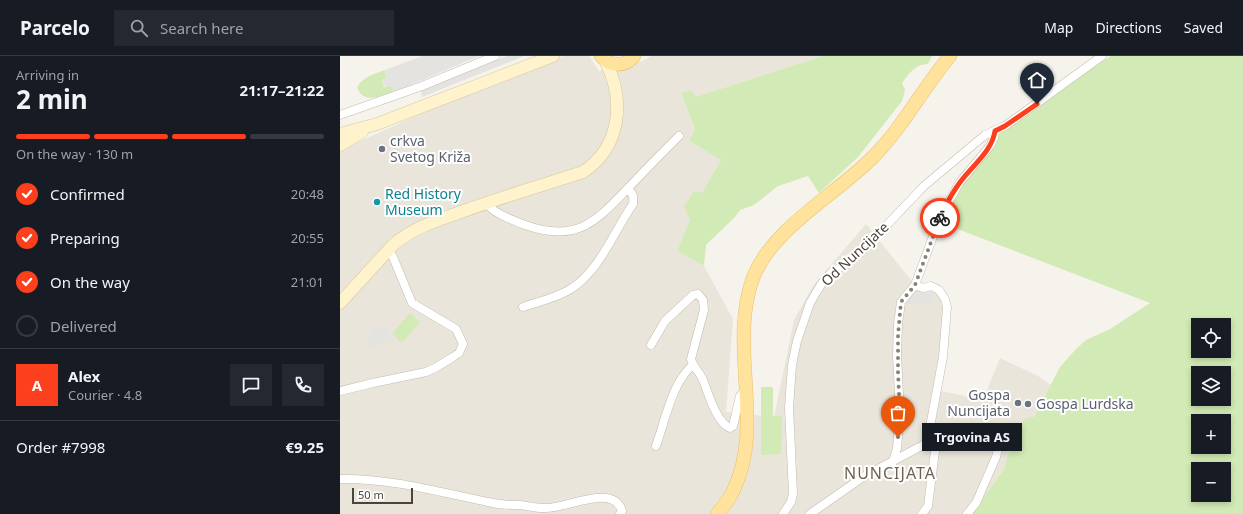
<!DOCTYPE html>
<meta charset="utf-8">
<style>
:root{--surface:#171b24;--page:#242831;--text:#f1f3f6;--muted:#9ea1a6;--line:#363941;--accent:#fc3f1d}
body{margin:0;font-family:"Noto Sans",sans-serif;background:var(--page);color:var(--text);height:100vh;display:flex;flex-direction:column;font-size:15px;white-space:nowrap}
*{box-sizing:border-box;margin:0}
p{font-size:13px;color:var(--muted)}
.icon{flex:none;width:22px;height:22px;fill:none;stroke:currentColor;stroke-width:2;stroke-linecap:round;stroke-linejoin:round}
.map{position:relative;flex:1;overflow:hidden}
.details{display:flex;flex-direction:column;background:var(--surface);width:340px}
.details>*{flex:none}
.buttons{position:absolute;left:851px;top:262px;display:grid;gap:8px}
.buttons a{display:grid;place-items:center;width:40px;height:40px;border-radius:0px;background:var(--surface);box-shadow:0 2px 6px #0003;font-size:20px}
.scale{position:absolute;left:12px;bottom:10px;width:61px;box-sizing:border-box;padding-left:4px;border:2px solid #4b4439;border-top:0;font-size:11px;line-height:14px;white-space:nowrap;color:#4b4439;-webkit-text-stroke:3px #fff;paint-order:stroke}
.pin{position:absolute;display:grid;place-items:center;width:34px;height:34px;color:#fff;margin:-41px -17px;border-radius:50% 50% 50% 0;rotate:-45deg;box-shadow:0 0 4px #0007}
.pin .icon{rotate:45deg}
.courier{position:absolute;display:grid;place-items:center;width:40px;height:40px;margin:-20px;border:3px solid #fc3f1d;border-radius:50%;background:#fff;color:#222;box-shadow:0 1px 5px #0007}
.bubble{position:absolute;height:28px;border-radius:0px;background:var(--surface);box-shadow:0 2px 6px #0003;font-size:13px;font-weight:700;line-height:28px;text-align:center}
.head em{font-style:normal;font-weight:700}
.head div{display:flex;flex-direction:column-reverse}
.head{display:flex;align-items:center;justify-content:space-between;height:68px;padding:0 16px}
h1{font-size:26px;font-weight:700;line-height:30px}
.bar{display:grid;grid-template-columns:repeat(4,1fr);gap:6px 4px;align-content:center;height:48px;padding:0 16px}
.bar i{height:5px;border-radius:3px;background:var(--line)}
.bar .selected{background:var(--accent)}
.bar p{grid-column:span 4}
.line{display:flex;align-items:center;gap:10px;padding:0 16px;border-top:1px solid var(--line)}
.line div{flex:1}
.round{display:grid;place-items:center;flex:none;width:42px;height:42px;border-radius:0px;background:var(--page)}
ol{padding:0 16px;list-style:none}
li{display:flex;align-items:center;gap:12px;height:44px}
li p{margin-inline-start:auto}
li .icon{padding:4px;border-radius:50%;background:var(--accent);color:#fff;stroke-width:4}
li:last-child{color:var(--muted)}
li i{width:22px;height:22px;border:2px solid var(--line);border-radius:50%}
header{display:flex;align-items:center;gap:24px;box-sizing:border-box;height:56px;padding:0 20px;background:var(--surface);border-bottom:1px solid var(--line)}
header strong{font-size:19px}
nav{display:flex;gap:22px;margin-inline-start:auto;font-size:14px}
.search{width:280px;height:36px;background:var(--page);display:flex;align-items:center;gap:10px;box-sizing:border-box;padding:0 14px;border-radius:0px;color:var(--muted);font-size:15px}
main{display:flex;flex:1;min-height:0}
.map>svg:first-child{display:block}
</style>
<header>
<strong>Parcelo</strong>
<div class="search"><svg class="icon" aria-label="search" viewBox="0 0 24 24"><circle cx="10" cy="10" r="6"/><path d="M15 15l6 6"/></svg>Search here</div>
<nav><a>Map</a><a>Directions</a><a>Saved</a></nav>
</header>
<main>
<section class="details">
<div class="head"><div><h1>2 min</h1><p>Arriving in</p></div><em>21:17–21:22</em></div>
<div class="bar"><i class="selected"></i><i class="selected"></i><i class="selected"></i><i></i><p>On the way · 130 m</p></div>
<ol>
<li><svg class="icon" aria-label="check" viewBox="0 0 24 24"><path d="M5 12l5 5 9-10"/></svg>Confirmed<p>20:48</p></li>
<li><svg class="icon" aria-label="check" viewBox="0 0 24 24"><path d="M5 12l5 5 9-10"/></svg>Preparing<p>20:55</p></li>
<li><svg class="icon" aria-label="check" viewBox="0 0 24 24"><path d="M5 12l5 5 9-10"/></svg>On the way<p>21:01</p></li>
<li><i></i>Delivered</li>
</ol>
<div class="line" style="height:72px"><b class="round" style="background:var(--accent);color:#fff">A</b><div><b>Alex</b><p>Courier · 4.8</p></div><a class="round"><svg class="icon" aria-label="chat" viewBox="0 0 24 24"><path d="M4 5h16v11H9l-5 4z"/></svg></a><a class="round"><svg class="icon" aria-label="phone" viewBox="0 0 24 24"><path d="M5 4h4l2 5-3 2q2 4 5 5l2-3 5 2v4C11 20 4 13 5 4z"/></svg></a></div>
<div class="line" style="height:52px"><div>Order #7998</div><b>€9.25</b></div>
</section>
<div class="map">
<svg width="903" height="458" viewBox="0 0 903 458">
<rect width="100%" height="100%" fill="#f6f3ec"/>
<!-- residential -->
<path fill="#eae5da" d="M 223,0 L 249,0 L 259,15 L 303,5 L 311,0 L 483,0 L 355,41 L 341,39 L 355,73 L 349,85 L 381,104 L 362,138 L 337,195 L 364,210 L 393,263 L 386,356 L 434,361 L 454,264 L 472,231 L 526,168 L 575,229 L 591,230 L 605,243 L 597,334 L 643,344 L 660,302 L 698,320 L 711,329 L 694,361 L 674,378 L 675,387 L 668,399 L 664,413 L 632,458 L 0,458 L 0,94 L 94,52 Z"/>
<!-- green -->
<path fill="#d2eab5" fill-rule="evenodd" d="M 483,0 L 592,0 L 588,8 C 575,8 570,17 562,27 L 565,34 L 562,45 L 518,101 L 479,137 L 468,120 L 438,130 L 414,149 L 400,154 L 395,161 L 366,189 L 364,210 L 337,195 L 350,164 L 344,151 L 354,135 L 362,137 L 381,104 L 349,85 L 355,73 L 341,38 L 351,34 L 355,41 Z
M 771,0 L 903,0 L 903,458 L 632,458 L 664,413 L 668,399 L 675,387 L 674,378 L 686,362 L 694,361 L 720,311 L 737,292 L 746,284 L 770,273 L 810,247 L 602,167 L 613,143 L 625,125 L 662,75 L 697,52 L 740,20 ZM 858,269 L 884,269 L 884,295 L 858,295 ZM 858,317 L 884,317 L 884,343 L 858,343 ZM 858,365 L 884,365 L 884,391 L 858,391 ZM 858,413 L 884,413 L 884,439 L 858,439 Z
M 45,14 L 47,22 L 42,24 L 44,31 L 51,29 L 54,36 C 41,40 23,49 17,31 C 23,21 34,18 45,14 Z
M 70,257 L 80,266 L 62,287 L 52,278 Z
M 421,331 L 433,331 L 433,360 L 442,360 L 441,398 L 421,399 Z"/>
<!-- parking -->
<path fill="#e5e3e0" d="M 82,0 L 139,0 L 54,36 L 51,29 L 45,31 L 42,24 L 47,22 L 45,14 Z
M 167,0 L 184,0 L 82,41 L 81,34 Z
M 586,233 L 598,248 L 563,248 L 573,237 Z
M 37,269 L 43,274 L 46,271 L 49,273 L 53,285 L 29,293 L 26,283 L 32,271 Z"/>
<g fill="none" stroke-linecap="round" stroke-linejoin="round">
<!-- street casing -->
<g stroke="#c2bbae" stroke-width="9">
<path id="street" d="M 0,59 L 82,30 L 155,0
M 146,147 C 156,159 171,163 185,169 C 239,188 257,164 292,128 C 307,112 323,96 339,80
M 575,229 L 583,232 L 591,230 L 599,234 L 605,243 L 607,251 L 603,301 L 587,387
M 183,251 C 198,246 215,242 229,234 C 259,217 274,175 293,148 C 294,140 293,137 287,133
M 311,289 L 325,265 L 353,239 L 358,238 L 363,244 L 364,254 L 351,303 C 353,311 359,315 362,322 C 369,337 375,365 390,372 L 393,370 L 400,340 L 406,333
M 0,335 L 33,327 L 86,316 L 95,312 L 113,301 L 119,297 L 123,288 L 116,273 L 72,247 L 53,201 L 48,194
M 316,390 C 325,365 332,326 353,309
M 553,406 L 557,392 L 560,359 L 557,299 L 558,268 L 561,246 L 575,229 L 601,159 L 620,126 L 650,90 L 654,82 L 655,75
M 0,423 C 52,422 102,437 153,447 C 162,449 171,449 180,449 C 188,450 196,452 204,452 C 223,454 274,426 282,455 L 280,458
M 443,458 L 451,446 L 453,438 L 449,352 L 452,309 L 457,285 L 470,247 L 482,227 L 491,217 L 509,206 L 522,195 L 584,130 L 645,79 L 665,70 L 762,0
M 470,458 L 523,421 L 587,387 L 615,384 L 659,373 L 660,386 L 656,401 L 636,447 L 627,458
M 582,458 L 588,450 L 596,387"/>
</g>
<!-- secondary casing -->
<g stroke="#d6c79b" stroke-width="13">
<path id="secondary" d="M 0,78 L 37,68 L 213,0
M 0,89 L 22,76
M 0,247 L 53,189 C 72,172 98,164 121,156 C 162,141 203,129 243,116 C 282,90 285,43 265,4"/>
</g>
<!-- primary casing -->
<g stroke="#e6c16a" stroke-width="14">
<path id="primary" d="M 261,0 C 271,11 285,11 294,0
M 377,458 C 384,450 390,443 394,433 C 425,368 388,290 413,222 C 432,172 497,138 533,101 C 563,71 583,32 610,0"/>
</g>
<!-- street -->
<use href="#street" stroke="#fff" stroke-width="8"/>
<!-- secondary -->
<use href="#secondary" stroke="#fff3cd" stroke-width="12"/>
<!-- primary -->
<use href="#primary" stroke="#ffe39c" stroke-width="13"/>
</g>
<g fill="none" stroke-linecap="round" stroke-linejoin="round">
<!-- done -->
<path stroke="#878178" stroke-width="4" stroke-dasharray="0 7.2" d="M 558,381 L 560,359 L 558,316 L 558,279 L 561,246 L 575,229 L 600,162"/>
<!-- route -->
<path stroke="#fc3f1d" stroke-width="5" d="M 600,162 C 604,151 614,134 621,125 C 633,109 652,95 655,75 L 665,70 L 697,48"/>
</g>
<!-- markers -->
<g fill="#6b7280" stroke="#fff" stroke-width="1.5">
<circle cx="42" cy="93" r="4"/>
<circle cx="678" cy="347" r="4"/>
<circle cx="688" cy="348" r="4"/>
</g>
<circle fill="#0f9aa8" stroke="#fff" stroke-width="1.5" cx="37" cy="146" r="4"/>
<g text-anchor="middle" stroke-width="4" stroke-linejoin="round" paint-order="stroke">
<!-- worship labels -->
<g font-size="14" fill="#5b616d" stroke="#fff" text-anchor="start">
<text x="50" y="90">crkva<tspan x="50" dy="16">Svetog Križa</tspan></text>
<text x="670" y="344" text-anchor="end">Gospa<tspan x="670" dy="16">Nuncijata</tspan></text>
<text x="696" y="353">Gospa Lurdska</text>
</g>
<!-- culture labels -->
<g font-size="14" fill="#0d838f" stroke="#fff" text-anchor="start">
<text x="45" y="143">Red History<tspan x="45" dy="16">Museum</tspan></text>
</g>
<!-- street labels -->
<g font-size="14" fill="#4b4439" stroke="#fff">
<text transform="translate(515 198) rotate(-43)" y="5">Od Nuncijate</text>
</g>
<!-- quarter labels -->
<g font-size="16" letter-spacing="1" fill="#6e6250" stroke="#fff">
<text x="550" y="423">NUNCIJATA</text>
</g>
</g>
</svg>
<div class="buttons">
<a><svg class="icon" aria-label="locate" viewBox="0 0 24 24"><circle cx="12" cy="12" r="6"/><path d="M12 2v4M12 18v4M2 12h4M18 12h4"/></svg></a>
<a><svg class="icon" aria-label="layers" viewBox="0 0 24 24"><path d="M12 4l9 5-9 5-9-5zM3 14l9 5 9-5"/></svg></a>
<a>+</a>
<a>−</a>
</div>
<div class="scale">50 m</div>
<div class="pin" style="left:558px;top:381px;background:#ea580c"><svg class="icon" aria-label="bag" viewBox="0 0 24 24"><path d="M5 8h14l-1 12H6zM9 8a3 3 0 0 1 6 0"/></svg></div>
<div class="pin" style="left:697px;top:48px;background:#1f2937"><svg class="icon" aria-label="home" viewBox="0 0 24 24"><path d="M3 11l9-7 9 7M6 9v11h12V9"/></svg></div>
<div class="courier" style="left:600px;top:162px"><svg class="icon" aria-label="bike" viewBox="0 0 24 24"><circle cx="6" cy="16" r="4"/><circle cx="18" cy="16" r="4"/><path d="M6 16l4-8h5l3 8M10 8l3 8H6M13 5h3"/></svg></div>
<div class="bubble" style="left:582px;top:367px;width:100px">Trgovina AS</div>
</div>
</main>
